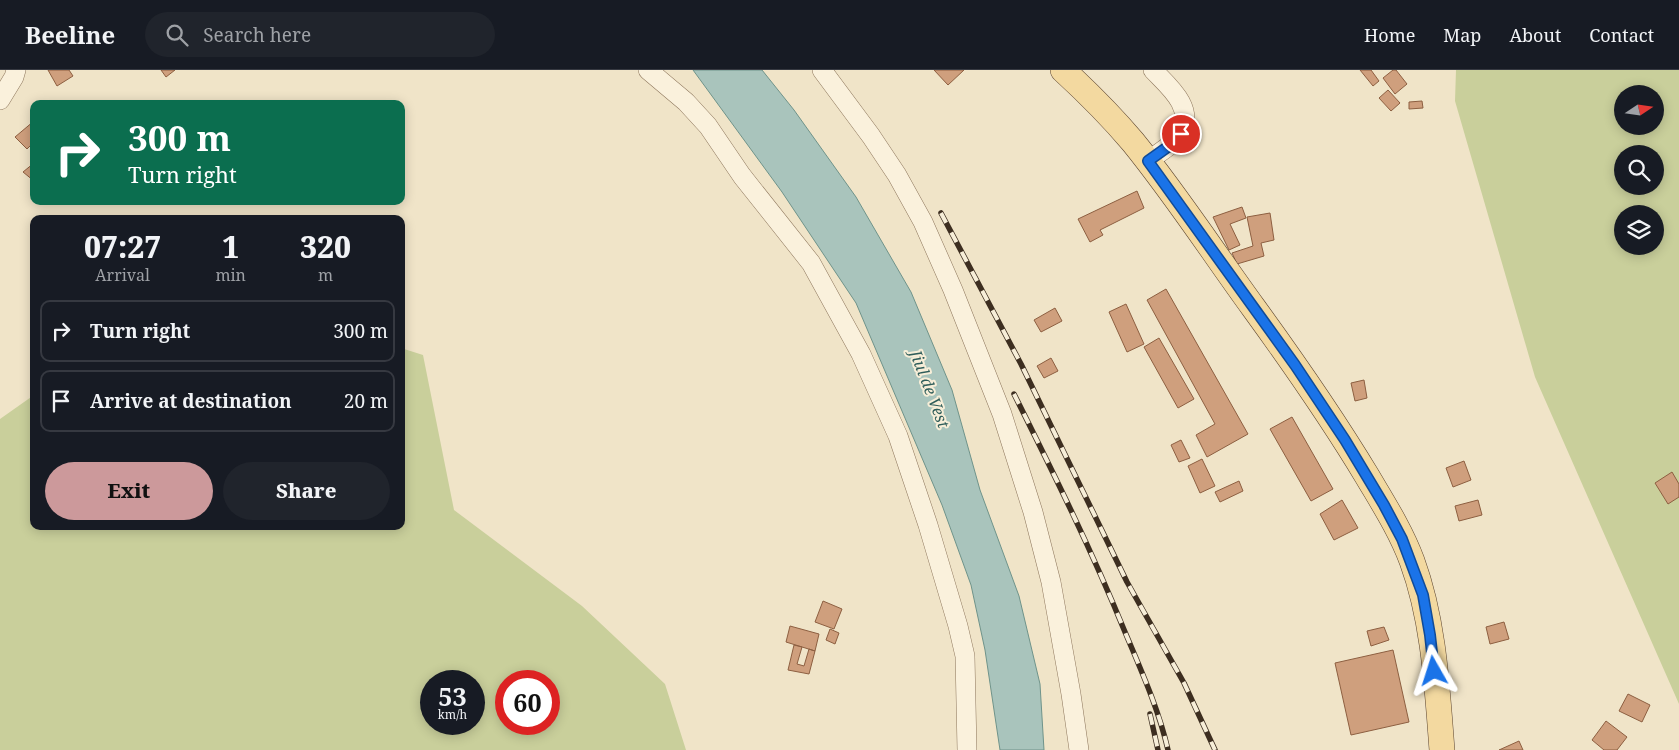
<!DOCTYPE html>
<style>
body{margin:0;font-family:"Noto Serif",serif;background:#20242c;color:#f1f3f6;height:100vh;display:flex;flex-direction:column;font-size:19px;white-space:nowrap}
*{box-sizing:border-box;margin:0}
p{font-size:16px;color:#9ea1a6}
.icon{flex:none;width:28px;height:28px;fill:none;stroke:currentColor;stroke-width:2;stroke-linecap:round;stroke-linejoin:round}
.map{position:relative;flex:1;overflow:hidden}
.details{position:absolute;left:30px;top:145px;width:375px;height:315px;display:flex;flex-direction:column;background:#171b24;border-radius:10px;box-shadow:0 2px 12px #0003}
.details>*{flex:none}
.guide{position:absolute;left:30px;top:30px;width:375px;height:105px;border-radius:10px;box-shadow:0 2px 12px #0003;background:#0b6e4f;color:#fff;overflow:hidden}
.needle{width:32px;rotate:77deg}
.fabs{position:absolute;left:1614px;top:15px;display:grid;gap:10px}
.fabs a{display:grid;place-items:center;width:50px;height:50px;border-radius:50%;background:#171b24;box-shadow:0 2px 12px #0003;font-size:25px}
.speed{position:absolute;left:420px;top:600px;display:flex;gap:10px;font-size:25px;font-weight:700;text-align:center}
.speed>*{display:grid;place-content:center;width:65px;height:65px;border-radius:50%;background:#171b24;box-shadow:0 2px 12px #0003;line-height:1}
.speed small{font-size:12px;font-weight:400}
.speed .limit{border:8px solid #d22;background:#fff;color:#111}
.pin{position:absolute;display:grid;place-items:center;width:42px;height:42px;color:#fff;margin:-21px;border:2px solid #fff;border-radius:50%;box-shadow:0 1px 5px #0007}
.me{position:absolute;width:55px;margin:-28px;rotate:354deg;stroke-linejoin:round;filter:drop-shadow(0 0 4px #0008)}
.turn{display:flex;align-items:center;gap:18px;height:105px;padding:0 15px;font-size:22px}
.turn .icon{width:65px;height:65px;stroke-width:2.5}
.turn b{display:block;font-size:35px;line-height:42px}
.eta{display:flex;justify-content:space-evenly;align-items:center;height:85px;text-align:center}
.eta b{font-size:30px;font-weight:800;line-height:35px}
.button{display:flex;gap:10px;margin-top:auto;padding:10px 15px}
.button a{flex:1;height:58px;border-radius:30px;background:#cc999b;color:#111;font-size:20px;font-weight:800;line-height:58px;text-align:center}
.button a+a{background:#20242c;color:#f1f3f6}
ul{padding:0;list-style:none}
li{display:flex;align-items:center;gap:15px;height:62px;margin:0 10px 8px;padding:0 5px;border:2px solid #363941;border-radius:10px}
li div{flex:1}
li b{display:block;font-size:19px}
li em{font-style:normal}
header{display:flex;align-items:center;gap:30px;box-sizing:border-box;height:70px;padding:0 25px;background:#171b24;border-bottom:1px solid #363941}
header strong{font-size:24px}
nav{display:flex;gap:28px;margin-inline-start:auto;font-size:18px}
.search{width:350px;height:45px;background:#20242c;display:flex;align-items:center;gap:12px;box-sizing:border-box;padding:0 18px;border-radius:28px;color:#9ea1a6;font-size:19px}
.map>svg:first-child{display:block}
.green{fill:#c9cf9b;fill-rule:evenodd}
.water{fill:#a9c4bc;stroke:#6f938a}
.building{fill:#cf9f7d;stroke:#8d5f41}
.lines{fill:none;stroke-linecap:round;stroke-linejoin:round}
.minor-casing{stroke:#8d765c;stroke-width:20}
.major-casing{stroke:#5b4430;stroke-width:26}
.minor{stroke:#faf1dc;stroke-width:19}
.major{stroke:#f3d9a0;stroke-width:25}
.rail-casing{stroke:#3d2e20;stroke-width:5.5}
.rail{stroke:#f7eed8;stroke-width:4;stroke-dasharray:11;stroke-linecap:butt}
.route-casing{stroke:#114b97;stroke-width:12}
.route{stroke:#1a73e8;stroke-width:9}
.labels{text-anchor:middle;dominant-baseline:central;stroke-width:4;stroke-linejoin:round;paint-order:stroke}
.water-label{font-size:16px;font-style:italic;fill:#2f5d5a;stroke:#f7eed8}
</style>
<header>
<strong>Beeline</strong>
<div class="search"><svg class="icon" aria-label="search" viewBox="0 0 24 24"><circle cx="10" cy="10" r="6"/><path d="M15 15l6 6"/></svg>Search here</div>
<nav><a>Home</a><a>Map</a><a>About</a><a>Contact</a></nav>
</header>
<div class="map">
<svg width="1679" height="680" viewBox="0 0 1679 680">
<rect width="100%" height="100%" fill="#f0e4c8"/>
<path class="green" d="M 1456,0 L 1679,0 L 1679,634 L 1535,307 L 1455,31 ZM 1622,24 L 1655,24 L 1655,56 L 1622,56 ZM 1622,84 L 1655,84 L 1655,116 L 1622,116 ZM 1622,144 L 1655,144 L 1655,176 L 1622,176 Z
M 401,278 L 423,285 L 454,440 L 582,536 L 665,614 L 686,680 L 0,680 L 0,349 L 34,325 L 34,456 L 401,456 ZM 431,611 L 474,611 L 474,654 L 431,654 ZM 506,611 L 549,611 L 549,654 L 506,654 Z"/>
<path class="water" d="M 693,0 L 762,0 L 794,40 L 856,127 L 911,222 L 952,320 L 980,420 L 1019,526 L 1040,614 L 1044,680 L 1000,680 L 985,580 L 971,515 L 942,435 L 856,233 L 782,122 Z"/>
<path class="building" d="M 48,0 L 69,0 L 73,6 L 57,16 Z
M 161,0 L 175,0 L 166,7 Z
M 934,0 L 964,0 L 948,15 Z
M 1360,0 L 1371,0 L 1379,11 L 1373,16 Z
M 1393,0 L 1396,0 L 1407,14 L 1395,24 L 1383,8 Z
M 1388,20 L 1400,33 L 1391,41 L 1379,28 Z
M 1422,31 L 1423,38 L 1409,39 L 1409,32 Z
M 34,51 L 34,72 L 27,79 L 15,67 Z
M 34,93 L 34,111 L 23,102 Z
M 1137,121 L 1144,138 L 1100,160 L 1103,165 L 1090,172 L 1078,149 Z
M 1242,137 L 1246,148 L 1230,154 L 1240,175 L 1229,180 L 1213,147 Z
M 1270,143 L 1274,170 L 1261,173 L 1264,186 L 1237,194 L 1232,183 L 1253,176 L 1247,147 Z
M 1166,219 L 1248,364 L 1207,387 L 1196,365 L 1215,354 L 1147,230 Z
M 1126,234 L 1144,274 L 1127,282 L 1109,242 Z
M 1055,238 L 1062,251 L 1041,262 L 1034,250 Z
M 1159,268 L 1194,329 L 1178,338 L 1144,277 Z
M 1051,288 L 1058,301 L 1044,308 L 1037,296 Z
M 1364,310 L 1367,328 L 1355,331 L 1351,313 Z
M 1292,347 L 1333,419 L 1311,431 L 1270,359 Z
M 1181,370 L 1190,388 L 1179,392 L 1171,375 Z
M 1202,389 L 1215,416 L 1200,423 L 1188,396 Z
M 1464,391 L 1471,410 L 1453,417 L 1446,398 Z
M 1672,402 L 1679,414 L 1679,427 L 1668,434 L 1655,413 Z
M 1239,411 L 1243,421 L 1220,432 L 1215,422 Z
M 1342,430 L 1358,458 L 1334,470 L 1320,444 Z
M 1478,430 L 1482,445 L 1459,451 L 1455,436 Z
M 823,531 L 842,539 L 834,559 L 815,552 Z
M 1504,552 L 1509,569 L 1490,574 L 1486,557 Z
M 790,556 L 819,564 L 815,581 L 786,572 Z
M 1384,557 L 1389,570 L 1371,576 L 1367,561 Z
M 830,559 L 839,563 L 835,574 L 826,570 Z
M 794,575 L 802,577 L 797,594 L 804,596 L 809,579 L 815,581 L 809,604 L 788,600 Z
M 1393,580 L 1409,652 L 1351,665 L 1335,593 Z
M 1628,624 L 1650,635 L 1642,652 L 1619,641 Z
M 1606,651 L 1627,667 L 1617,680 L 1604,680 L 1592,670 Z
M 1519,671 L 1523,680 L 1499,680 Z"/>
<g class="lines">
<defs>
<path id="minor" d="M 648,0 L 686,32 L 708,56 L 742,106 L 811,193 L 861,284 L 898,366 L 928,455 L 958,556 L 965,586 L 967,680
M 822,0 L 871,66 L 897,105 L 923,152 L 953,220 L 1002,344 L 1033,442 L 1051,512 L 1071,624 L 1079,680
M 0,30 L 14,7 L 16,0
M 1148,91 C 1157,84 1176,73 1181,63 C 1195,37 1168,16 1153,0"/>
<path id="major" d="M 1063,0 C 1088,23 1111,46 1133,72 C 1176,125 1213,182 1253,237 C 1293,292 1332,348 1367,406 C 1383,433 1401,461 1412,491 C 1434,551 1437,617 1442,680"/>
</defs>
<use href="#minor" class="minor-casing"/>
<use href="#major" class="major-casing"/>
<use href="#minor" class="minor"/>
<use href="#major" class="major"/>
<defs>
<path id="rail" d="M 941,143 L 1021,294 L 1127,512 L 1184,613 L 1215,680
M 1014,324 C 1053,402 1092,481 1125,562 C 1141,600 1159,640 1168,680
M 1150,644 L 1158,680"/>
</defs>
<use href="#rail" class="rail-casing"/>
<use href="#rail" class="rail"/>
</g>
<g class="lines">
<defs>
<path id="route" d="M 1181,64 L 1169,76 L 1148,91 L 1295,295 L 1345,370 L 1384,435 L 1402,469 L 1423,525 L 1430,565 L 1434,601"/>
</defs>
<use href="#route" class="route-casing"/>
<use href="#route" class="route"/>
</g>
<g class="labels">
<g class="water-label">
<text transform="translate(930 319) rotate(69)">Jiul de Vest</text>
</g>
</g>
</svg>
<div class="fabs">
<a><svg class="needle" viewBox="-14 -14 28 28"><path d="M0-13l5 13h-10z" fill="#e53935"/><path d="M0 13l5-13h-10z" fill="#9ea1a6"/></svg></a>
<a><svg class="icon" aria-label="search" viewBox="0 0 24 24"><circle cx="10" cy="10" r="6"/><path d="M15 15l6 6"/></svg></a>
<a><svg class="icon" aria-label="layers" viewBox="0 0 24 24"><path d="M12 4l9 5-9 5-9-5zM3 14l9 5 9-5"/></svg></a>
</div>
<div class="speed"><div>53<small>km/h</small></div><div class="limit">60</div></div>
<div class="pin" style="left:1181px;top:64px;background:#d93025"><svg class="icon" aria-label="arrive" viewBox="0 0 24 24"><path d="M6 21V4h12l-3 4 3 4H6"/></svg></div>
<svg class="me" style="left:1434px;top:601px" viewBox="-20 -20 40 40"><path d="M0-17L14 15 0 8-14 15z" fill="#1a73e8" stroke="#fff" stroke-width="4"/></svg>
<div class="guide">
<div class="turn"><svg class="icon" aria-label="right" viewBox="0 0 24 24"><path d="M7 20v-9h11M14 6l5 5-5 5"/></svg><div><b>300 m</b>Turn right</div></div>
</div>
<section class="details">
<div class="eta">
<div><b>07:27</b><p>Arrival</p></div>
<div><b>1</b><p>min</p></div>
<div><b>320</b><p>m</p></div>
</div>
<ul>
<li><svg class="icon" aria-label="right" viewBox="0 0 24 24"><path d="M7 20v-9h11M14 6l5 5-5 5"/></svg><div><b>Turn right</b></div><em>300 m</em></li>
<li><svg class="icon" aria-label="arrive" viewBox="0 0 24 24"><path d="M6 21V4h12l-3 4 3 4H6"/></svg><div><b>Arrive at destination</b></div><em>20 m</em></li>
</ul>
<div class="button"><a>Exit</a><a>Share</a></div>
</section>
</div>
